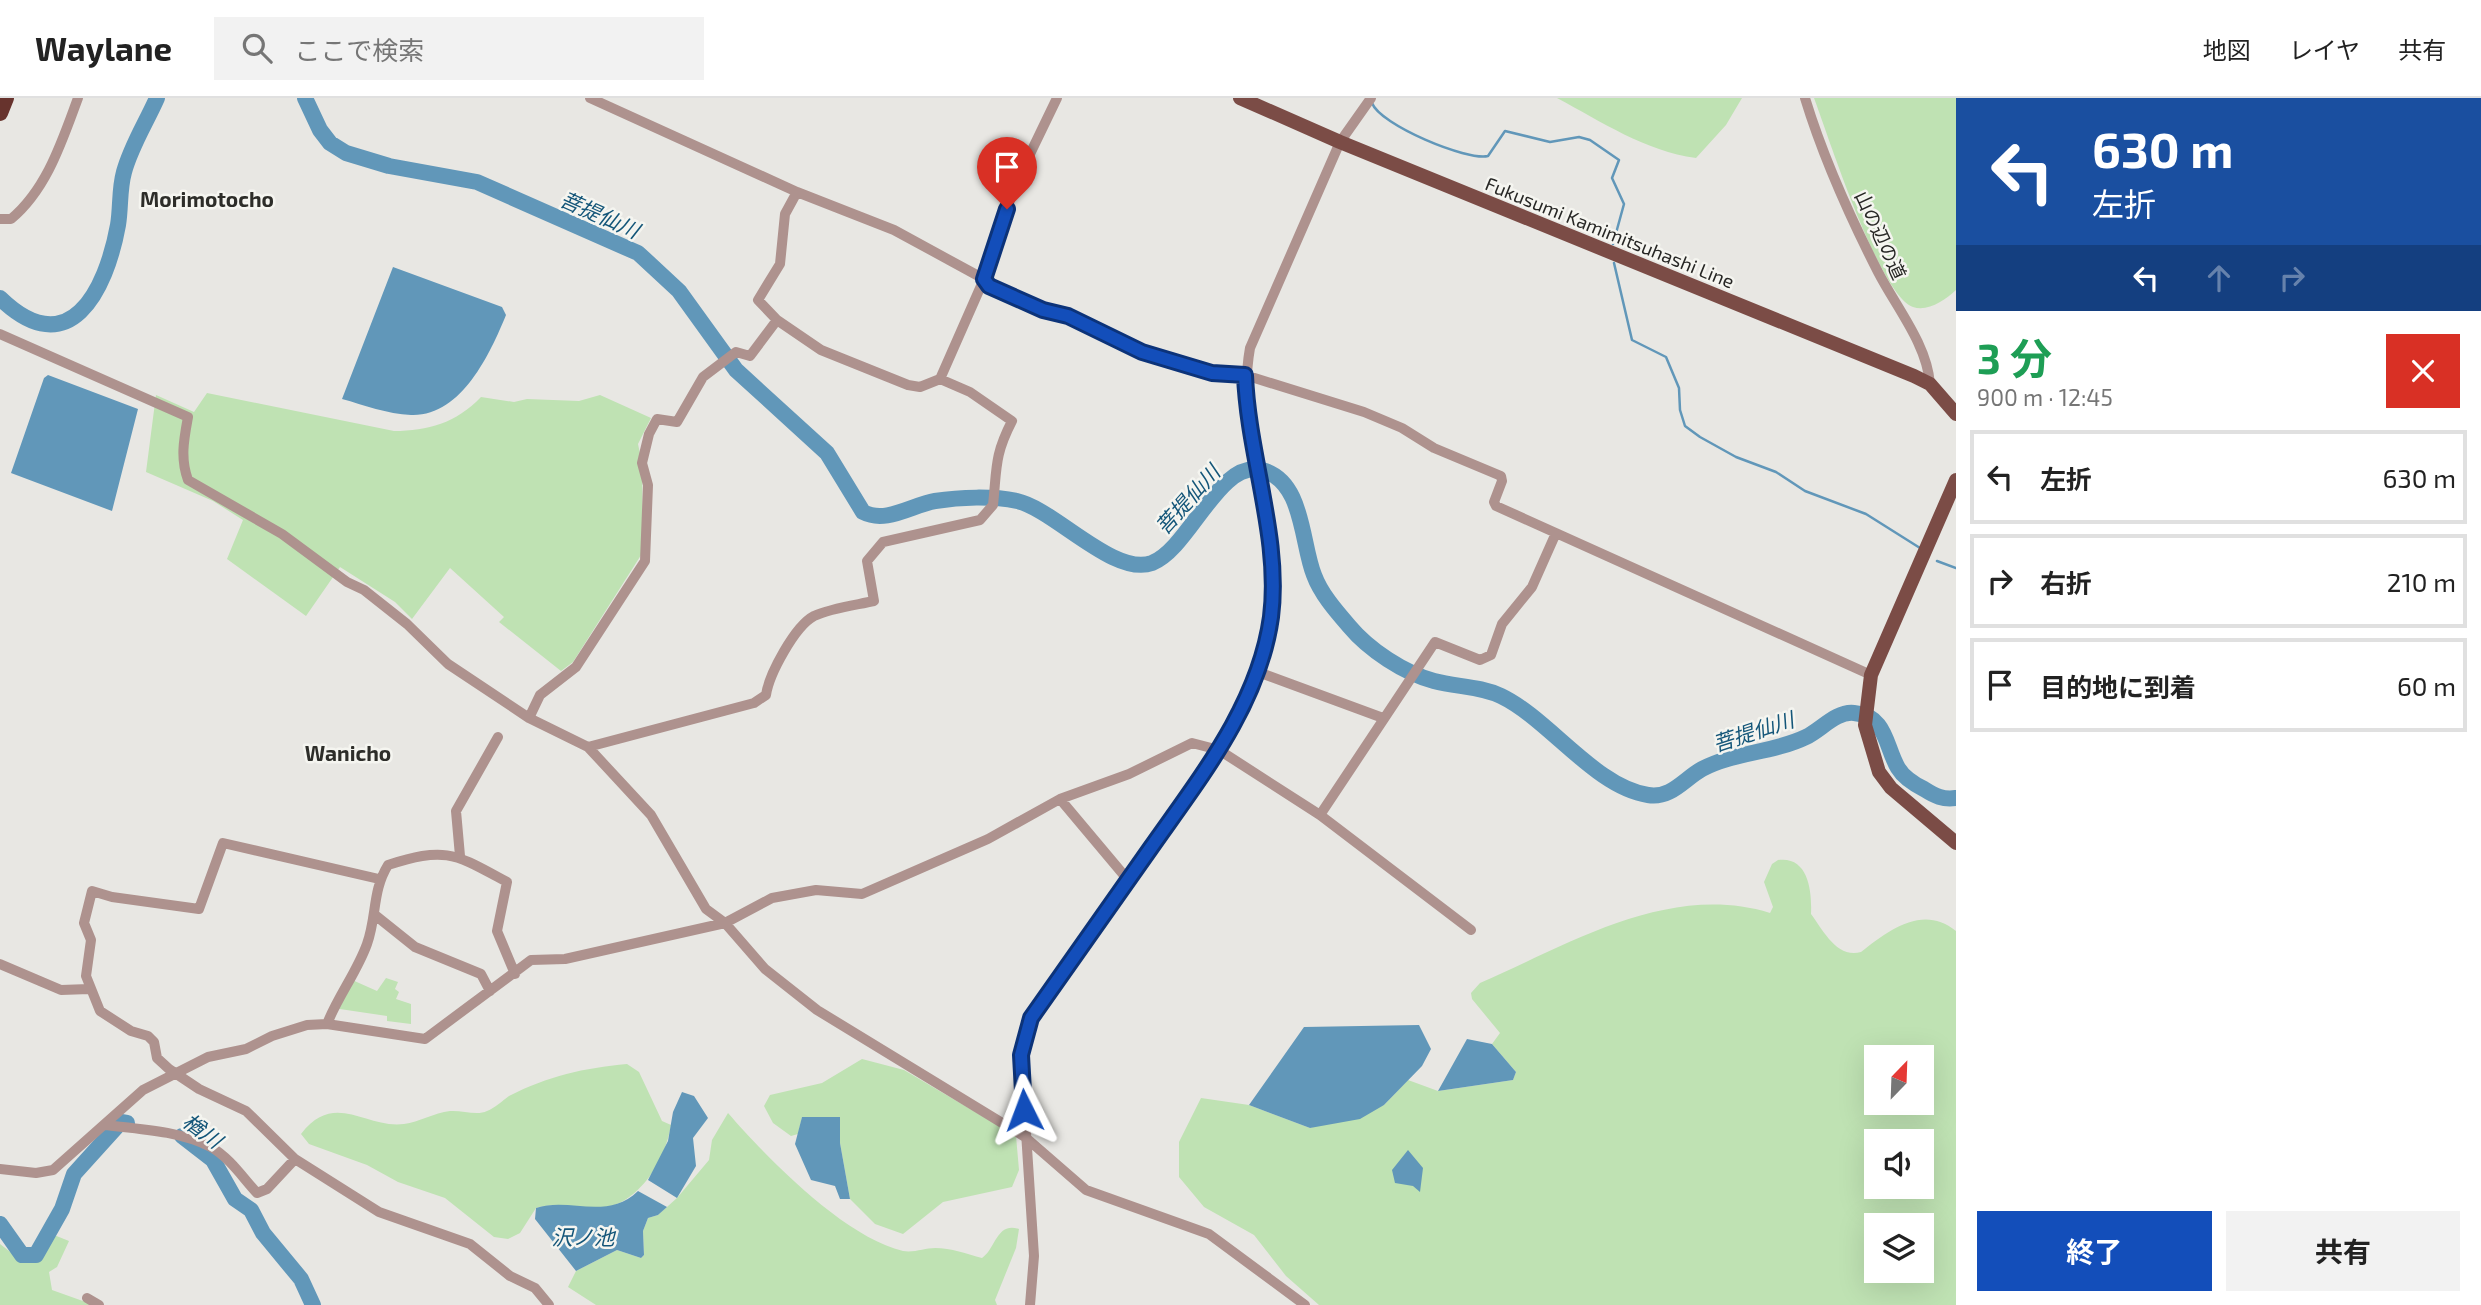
<!DOCTYPE html>
<html lang="ja">
<meta charset="utf-8">
<style>
body{margin:0;font-family:"Exo 2","Noto Sans JP",sans-serif;background:#f2f2f2;color:#222;height:100vh;display:flex;flex-direction:column;font-size:26px;white-space:nowrap}
*{box-sizing:border-box;margin:0}
p{font-size:23px;color:#767676}
.icon{flex:none;width:38px;height:38px;fill:none;stroke:currentColor;stroke-width:2;stroke-linecap:round;stroke-linejoin:round}
.map{position:relative;flex:1;overflow:hidden}
.drawer{display:flex;flex-direction:column;background:#fff;width:525px}
.drawer>*{flex:none}
.guide{background:#1a4fa0;color:#fff;overflow:hidden}
.needle{width:46px;rotate:23deg}
.fabs{position:absolute;left:1864px;top:947px;display:grid;gap:14px}
.fabs a{display:grid;place-items:center;width:70px;height:70px;border-radius:0px;background:#fff;box-shadow:0 7px 28px #0002;font-size:35px}
.pin{position:absolute;display:grid;place-items:center;width:60px;height:60px;color:#fff;margin:-72px -30px;border-radius:50% 50% 50% 0;rotate:-45deg;box-shadow:0 0 7px #0007}
.pin .icon{rotate:45deg}
.me{position:absolute;width:77px;margin:-38px;rotate:357deg;stroke-linejoin:round;filter:drop-shadow(0 0 5px #0008)}
.turn{display:flex;align-items:center;gap:24px;height:147px;padding:0 21px;font-size:32px}
.turn .icon{width:91px;height:91px;stroke-width:2.5}
.turn b{display:block;font-size:49px;line-height:60px}
.lanes{display:flex;align-items:center;height:66px;padding:0 21px;background:#0003;justify-content:center;gap:35px;direction:ltr}
.lanes .off{opacity:.35}
.round{display:grid;place-items:center;flex:none;width:74px;height:74px;border-radius:0px;background:#f2f2f2}
.head{display:flex;align-items:center;justify-content:space-between;height:119px;padding:0 21px}
h1{font-size:42px;font-weight:700;line-height:52px;color:#1e9e55}
.cta{display:flex;gap:14px;margin-top:auto;padding:14px 21px}
.cta a{flex:1;height:80px;border-radius:0px;background:#134eba;color:#fff;font-size:28px;font-weight:700;line-height:80px;text-align:center}
.cta a+a{background:#f2f2f2;color:#222}
ul{padding:0;list-style:none}
li{display:flex;align-items:center;gap:21px;height:94px;margin:0 14px 10px;padding:0 7px;border:4px solid #e0e0e0;border-radius:0px}
li div{flex:1}
li b{display:block;font-size:26px}
li em{font-style:normal}
header{display:flex;align-items:center;gap:42px;box-sizing:border-box;height:98px;padding:0 35px;background:#fff;border-bottom:2px solid #e0e0e0}
header strong{font-size:33px}
nav{display:flex;gap:38px;margin-inline-start:auto;font-size:24px}
.search{width:490px;height:63px;background:#f2f2f2;display:flex;align-items:center;gap:18px;box-sizing:border-box;padding:0 24px;border-radius:0px;color:#767676;font-size:26px}
main{display:flex;flex:1;min-height:0}
.map>svg:first-child{display:block}
.green{fill:#bfe2b3;fill-rule:evenodd}
.water{fill:#6197b9}
.lines{fill:none;stroke-linecap:round;stroke-linejoin:round}
.stream{stroke:#6197b9;stroke-width:2.5}
.river{stroke:#6197b9;stroke-width:16}
.minor{stroke:#ae928e;stroke-width:10}
.major{stroke:#7b4c46;stroke-width:14}
.highway{stroke:#67332d;stroke-width:16}
.route-casing{stroke:#0c3379;stroke-width:18}
.route{stroke:#134eba;stroke-width:12}
.labels{text-anchor:middle;dominant-baseline:central;stroke-width:5;stroke-linejoin:round;paint-order:stroke}
.street-label{font-size:19px;fill:#272725;stroke:#f5f5f0}
.neighbourhood-label{font-size:21px;font-weight:bold;fill:#2d2d29;stroke:#f5f5f0}
.water-label{font-size:21px;font-style:italic;fill:#145679;stroke:#f5f5f0}
</style>
<header>
<strong>Waylane</strong>
<div class="search"><svg class="icon" aria-label="search" viewBox="0 0 24 24"><circle cx="10" cy="10" r="6"/><path d="M15 15l6 6"/></svg>ここで検索</div>
<nav><a>地図</a><a>レイヤ</a><a>共有</a></nav>
</header>
<main>
<div class="map">
<svg width="1956" height="1207" viewBox="0 0 1956 1207">
<rect width="100%" height="100%" fill="#e8e7e3"/>
<path class="green" d="M 1557,0 L 1742,0 L 1726,27 L 1696,60 C 1645,53 1602,24 1557,0 Z
M 1814,0 L 1956,0 L 1956,192 C 1945,202 1928,214 1913,209 C 1879,197 1828,37 1814,0 Z
M 207,295 L 394,333 C 428,333 456,325 481,299 L 514,304 L 527,301 L 579,303 L 600,297 L 651,320 L 638,346 L 642,365 L 643,454 L 573,564 L 561,573 L 499,524 L 504,519 L 450,470 L 412,521 L 395,504 L 340,469 L 306,518 L 227,461 L 243,422 L 213,403 L 146,374 L 156,297 L 194,314 Z
M 1778,762 C 1809,758 1812,794 1811,816 C 1823,832 1837,861 1861,854 C 1889,832 1923,806 1956,833 L 1956,1207 L 1319,1207 L 1286,1178 L 1254,1137 L 1204,1109 L 1179,1079 L 1179,1044 L 1201,1000 L 1249,1007 L 1310,1030 L 1384,1007 L 1408,982 L 1438,993 L 1513,982 L 1516,974 L 1492,946 L 1500,935 L 1472,901 L 1471,895 L 1480,885 C 1570,846 1669,784 1770,815 L 1773,809 L 1764,784 L 1772,766 ZM 1876,959 L 1922,959 L 1922,1004 L 1876,1004 ZM 1876,1043 L 1922,1043 L 1922,1088 L 1876,1088 ZM 1876,1127 L 1922,1127 L 1922,1172 L 1876,1172 Z
M 386,880 L 398,884 L 395,891 L 399,894 L 396,901 L 411,906 L 411,926 L 387,923 L 387,918 L 333,910 L 350,881 L 377,893 Z
M 862,961 L 904,972 L 1016,1038 L 1019,1072 L 1012,1089 L 943,1104 L 903,1136 L 875,1126 L 850,1101 L 840,1045 L 839,1019 L 802,1019 L 798,1036 L 791,1038 L 773,1025 L 764,1008 L 770,997 L 822,985 Z
M 627,966 L 639,974 L 662,1023 L 671,1027 C 665,1064 637,1110 595,1111 C 574,1111 557,1103 536,1110 L 520,1135 L 508,1141 L 494,1139 L 445,1100 L 398,1084 L 367,1067 L 309,1046 L 301,1036 C 335,992 365,1031 404,1026 C 419,1024 434,1015 450,1013 C 462,1012 477,1018 487,1013 C 495,1010 502,1003 509,998 C 548,978 584,970 627,966 Z
M 728,1015 C 767,1060 844,1139 903,1153 C 914,1155 925,1150 935,1150 C 951,1150 967,1156 982,1160 C 996,1151 996,1124 1019,1131 L 1016,1150 L 995,1202 L 997,1207 L 596,1207 L 568,1189 L 576,1173 L 617,1152 L 641,1160 L 644,1157 L 643,1133 L 648,1120 L 658,1117 L 677,1100 L 709,1062 L 712,1042 Z
M 54,1137 L 69,1143 L 57,1169 L 49,1174 L 52,1192 L 94,1207 L 0,1207 L 0,1146 L 22,1163 L 43,1159 Z"/>
<path class="water" d="M 393,169 L 502,209 L 506,217 C 490,256 461,319 411,317 C 387,316 364,307 342,301 Z
M 48,277 L 138,311 L 112,413 L 11,375 L 44,280 Z
M 1419,927 L 1431,951 L 1422,968 L 1384,1007 L 1360,1021 L 1310,1030 L 1249,1007 L 1304,929 Z
M 1467,941 L 1492,946 L 1516,974 L 1513,982 L 1438,993 Z
M 682,994 L 694,998 L 708,1020 L 693,1040 L 696,1068 L 677,1100 L 648,1082 L 668,1043 L 673,1014 Z
M 802,1019 L 840,1019 L 840,1045 L 850,1101 L 840,1101 L 835,1088 L 811,1082 L 795,1046 Z
M 1408,1052 L 1423,1070 L 1420,1094 L 1413,1088 L 1395,1085 L 1392,1072 Z
M 638,1093 L 667,1109 L 658,1117 L 648,1120 L 643,1133 L 644,1157 L 641,1160 L 617,1152 L 576,1173 L 535,1121 L 536,1110 C 570,1099 607,1123 638,1093 Z"/>
<g class="lines">
<path class="stream" d="M 1372,5 C 1380,27 1467,63 1488,58 L 1505,33 L 1550,44 L 1579,39 L 1590,42 L 1619,62 L 1612,80 L 1624,106 L 1613,146
M 1614,165 L 1632,242 L 1666,259 L 1679,290 L 1680,312 L 1685,328 L 1700,339 L 1736,359 L 1776,374 L 1805,393 L 1866,416 L 1920,450
M 1937,463 L 1956,470"/>
<path class="river" d="M 305,0 L 320,32 L 330,45 L 346,55 L 389,68 L 477,84 L 638,155 L 679,193 L 736,272 L 827,355 L 863,414 C 886,426 912,407 935,403 C 960,399 993,398 1017,403 C 1054,411 1114,479 1152,465 C 1190,450 1219,361 1262,372 C 1304,383 1301,445 1314,477 C 1321,496 1336,513 1349,528 C 1369,552 1404,575 1434,583 C 1457,589 1480,588 1501,598 C 1549,621 1595,689 1648,697 C 1671,701 1684,681 1702,671 C 1734,654 1773,655 1806,639 C 1821,632 1836,613 1854,615 C 1887,618 1885,648 1898,670 C 1904,680 1914,686 1924,691 C 1935,698 1943,702 1956,700
M 0,200 C 69,267 106,193 118,127 C 121,109 119,92 124,74 C 131,48 146,25 157,0
M 182,1038 L 213,1062 L 235,1101 L 251,1112 L 263,1135 L 301,1181 L 313,1207
M 0,1126 L 22,1157 L 36,1157 L 62,1111 L 74,1076 L 121,1024 L 127,1025"/>
<path class="minor" d="M 590,0 L 797,94 L 894,132 L 984,181 L 989,188 L 1024,205 L 1068,218 L 1142,254 L 1212,275 L 1245,277 L 1364,314 L 1402,330 L 1434,350 L 1501,378 L 1502,383 L 1494,404 L 1496,408 L 1871,577
M 1805,0 C 1823,59 1850,119 1878,174 C 1896,209 1927,246 1930,286
M 797,94 L 785,116 L 780,166 L 758,202 L 777,222 L 821,252 L 908,287 L 920,289 L 940,281 L 984,181 L 1015,87 L 1057,0
M 0,121 L 11,121 C 47,91 62,43 78,0
M 0,236 L 188,319 C 184,341 180,360 188,382 L 282,436 L 347,484 L 364,492 L 407,526 L 448,566 L 529,620 L 588,649 L 651,717 L 706,811 L 725,825 L 765,871 L 817,912 L 1025,1039 L 1086,1092 L 1209,1136 L 1305,1207
M 1258,574 L 1383,620
M 529,620 L 540,597 L 576,569 L 645,463 L 648,387 L 642,365 L 649,336 L 657,321 L 677,324 L 703,279 L 736,254 L 750,258 L 777,222
M 588,649 L 754,605 L 766,597 C 769,576 795,528 814,518 C 831,510 856,507 874,503 L 867,463 L 883,444 L 980,422 L 993,407 C 997,370 994,358 1012,323 L 970,294 L 940,281
M 1060,701 L 1128,782
M 1320,717 L 1435,544 L 1480,562 L 1491,557 L 1502,526 L 1532,489 L 1556,435
M 460,758 L 456,713 L 498,639
M 375,817 L 415,849 L 481,876 L 490,893
M 0,866 L 61,892 L 89,891
M 327,926 C 338,898 357,874 367,846 C 377,818 372,793 388,767 C 447,748 455,756 507,784 L 497,833 L 515,876
M 105,1027 C 140,1031 180,1033 211,1049 C 230,1060 243,1080 257,1095 L 267,1091 L 295,1061 L 379,1114 L 470,1146 L 510,1178 L 535,1190 L 549,1207
M 295,1061 L 246,1013 L 199,991 L 169,971 L 157,960 L 154,944 L 148,938 L 131,933 L 100,913 L 86,878 L 91,842 L 84,825 L 92,793 L 112,799 L 199,811 L 223,745 L 379,781
M 0,1071 L 36,1075 L 53,1072 L 143,992 L 208,959 L 246,951 L 272,938 L 307,927 L 327,926 L 425,941 L 531,862 L 565,861 L 725,825 L 772,800 L 816,792 L 862,796 L 988,741 L 1060,701 L 1129,676 L 1192,645 L 1219,652 L 1320,717 L 1471,832
M 87,1200 L 99,1207
M 1030,1207 L 1034,1158 L 1021,957 L 1031,920 C 1070,865 1108,810 1147,755 C 1197,684 1261,608 1271,518 C 1281,427 1234,340 1250,250 L 1340,44 L 1371,0"/>
<path class="major" d="M 1240,0 L 1340,44 L 1914,278 L 1930,286 L 1956,316
M 1956,382 L 1871,577 L 1865,627 L 1879,674 L 1891,690 L 1956,745"/>
<path class="highway" d="M 0,15 L 6,0"/>
</g>
<g class="lines">
<defs>
<path id="route" d="M 1007,111 L 984,181 L 989,188 L 1043,212 L 1068,218 L 1142,254 L 1212,275 L 1245,277 C 1248,358 1281,440 1271,519 C 1259,607 1199,681 1150,751 C 1110,808 1070,864 1031,920 L 1021,957 L 1024,1012"/>
</defs>
<use href="#route" class="route-casing"/>
<use href="#route" class="route"/>
</g>
<g class="labels">
<g class="street-label">
<text transform="translate(1610 134) rotate(22)">Fukusumi Kamimitsuhashi Line</text>
<text transform="translate(1881 137) rotate(65)">山の辺の道</text>
</g>
<g class="neighbourhood-label">
<text x="207" y="100">Morimotocho</text>
<text x="348" y="654">Wanicho</text>
</g>
<g class="water-label">
<text transform="translate(600 116) rotate(24)">菩提仙川</text>
<text transform="translate(1187 401) rotate(-48)">菩提仙川</text>
<text transform="translate(1753 633) rotate(-18)">菩提仙川</text>
<text transform="translate(203 1032) rotate(36)">楢川</text>
<text x="583" y="1138">沢ノ池</text>
</g>
</g>
</svg>
<div class="fabs">
<a><svg class="needle" viewBox="-14 -14 28 28"><path d="M0-13l5 13h-10z" fill="#e53935"/><path d="M0 13l5-13h-10z" fill="#767676"/></svg></a>
<a><svg class="icon" aria-label="sound" viewBox="0 0 24 24"><path d="M4 9h4l5-4v14l-5-4H4zM17 9q2 3 0 6"/></svg></a>
<a><svg class="icon" aria-label="layers" viewBox="0 0 24 24"><path d="M12 4l9 5-9 5-9-5zM3 14l9 5 9-5"/></svg></a>
</div>
<div class="pin" style="left:1007px;top:111px;background:#d93025"><svg class="icon" aria-label="arrive" viewBox="0 0 24 24"><path d="M6 21V4h12l-3 4 3 4H6"/></svg></div>
<svg class="me" style="left:1024px;top:1012px" viewBox="-20 -20 40 40"><path d="M0-17L14 15 0 8-14 15z" fill="#134eba" stroke="#fff" stroke-width="4"/></svg>
</div>
<section class="drawer">
<div class="guide">
<div class="turn"><svg class="icon" aria-label="left" viewBox="0 0 24 24"><path d="M17 20v-9H6M10 6l-5 5 5 5"/></svg><div><b>630 m</b>左折</div></div>
<div class="lanes"><svg class="icon" aria-label="left" viewBox="0 0 24 24"><path d="M17 20v-9H6M10 6l-5 5 5 5"/></svg><svg class="icon off" aria-label="ahead" viewBox="0 0 24 24"><path d="M12 20V5M6 11l6-6 6 6"/></svg><svg class="icon off" aria-label="right" viewBox="0 0 24 24"><path d="M7 20v-9h11M14 6l5 5-5 5"/></svg></div>
</div>
<div class="head"><div><h1>3 分</h1><p>900 m · 12:45</p></div><a class="round" style="background:#d93025;color:#fff"><svg class="icon" aria-label="close" viewBox="0 0 24 24"><path d="M6 6l12 12M18 6L6 18"/></svg></a></div>
<ul>
<li><svg class="icon" aria-label="left" viewBox="0 0 24 24"><path d="M17 20v-9H6M10 6l-5 5 5 5"/></svg><div><b>左折</b></div><em>630 m</em></li>
<li><svg class="icon" aria-label="right" viewBox="0 0 24 24"><path d="M7 20v-9h11M14 6l5 5-5 5"/></svg><div><b>右折</b></div><em>210 m</em></li>
<li><svg class="icon" aria-label="arrive" viewBox="0 0 24 24"><path d="M6 21V4h12l-3 4 3 4H6"/></svg><div><b>目的地に到着</b></div><em>60 m</em></li>
</ul>
<div class="cta"><a>終了</a><a>共有</a></div>
</section>
</main>
